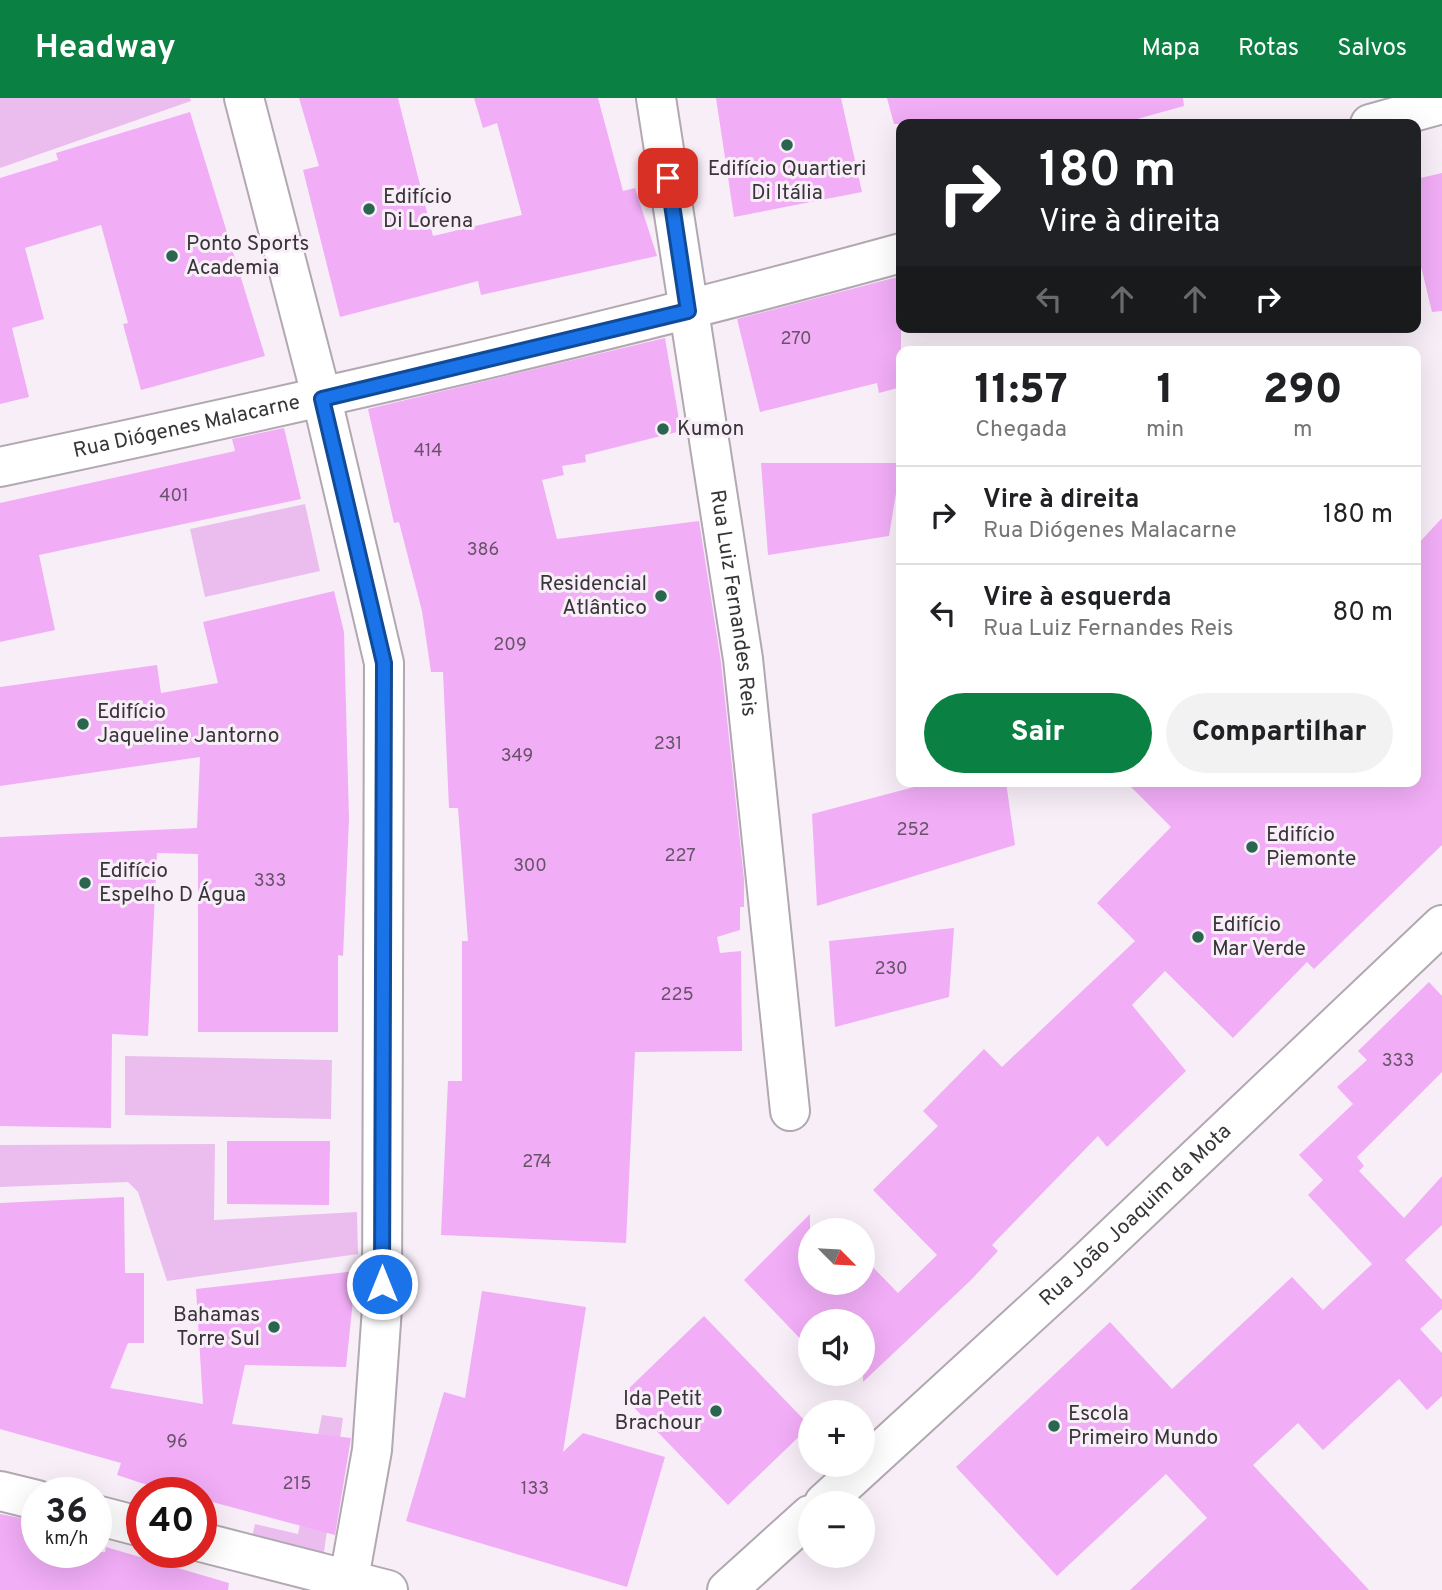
<!DOCTYPE html>
<html lang="pt">
<meta charset="utf-8">
<style>
body{margin:0;font-family:Overpass,sans-serif;background:#f2f2f2;color:#202124;height:100vh;display:flex;flex-direction:column;font-size:26px;white-space:nowrap}
*{box-sizing:border-box;margin:0}
p{font-size:23px;color:#757577}
.icon{flex:none;width:38px;height:38px;fill:none;stroke:currentColor;stroke-width:2;stroke-linecap:round;stroke-linejoin:round}
.map{position:relative;flex:1;overflow:hidden}
.drawer{position:absolute;left:896px;top:248px;width:525px;height:441px;display:flex;flex-direction:column;background:#fff;border-radius:14px;box-shadow:0 7px 28px #0002}
.drawer>*{flex:none}
.top-card{position:absolute;left:896px;top:21px;width:525px;height:214px;border-radius:14px;box-shadow:0 7px 28px #0002;background:#202124;color:#fff;overflow:hidden}
.needle{width:46px;rotate:114deg}
.buttons{position:absolute;left:798px;top:1120px;display:grid;gap:14px}
.buttons a{display:grid;place-items:center;width:77px;height:77px;border-radius:50%;background:#fff;box-shadow:0 7px 28px #0002;font-size:35px}
.speed{position:absolute;left:21px;top:1379px;display:flex;gap:14px;font-size:35px;font-weight:700;text-align:center}
.speed>*{display:grid;place-content:center;width:91px;height:91px;border-radius:50%;background:#fff;box-shadow:0 7px 28px #0002;line-height:1}
.speed small{font-size:18px;font-weight:400}
.speed .limit{border:10px solid #d22;background:#fff;color:#111}
.pin{position:absolute;display:grid;place-items:center;width:60px;height:60px;color:#fff;margin:-30px;border-radius:14px;box-shadow:0 4px 10px #0006}
.me{position:absolute;width:77px;margin:-38px;rotate:0deg;stroke-linejoin:round;filter:drop-shadow(0 0 5px #0008)}
.turn{display:flex;align-items:center;gap:24px;height:147px;padding:0 28px;font-size:32px}
.turn .icon{width:91px;height:91px;stroke-width:2.5}
.turn b{display:block;font-size:49px;line-height:60px}
.lanes{display:flex;align-items:center;height:66px;padding:0 28px;background:#0003;justify-content:center;gap:35px;direction:ltr}
.lanes .off{opacity:.35}
.eta{display:flex;justify-content:space-evenly;align-items:center;height:119px;text-align:center}
.eta b{font-size:42px;font-weight:800;line-height:49px}
.action{display:flex;gap:14px;margin-top:auto;padding:14px 28px}
.action a{flex:1;height:80px;border-radius:42px;background:#0b8043;color:#fff;font-size:28px;font-weight:800;line-height:80px;text-align:center}
.action a+a{background:#f2f2f2;color:#202124}
ul{padding:0;list-style:none}
li{display:flex;align-items:center;gap:21px;height:98px;padding:0 28px;border-top:2px solid #e0e0e0}
li div{flex:1}
li b{display:block;font-size:26px}
li em{font-style:normal}
header{display:flex;align-items:center;gap:42px;box-sizing:border-box;height:98px;padding:0 35px;background:#0b8043;color:#fff}
header strong{font-size:33px}
nav{display:flex;gap:38px;margin-inline-start:auto;font-size:24px}
.map>svg:first-child{display:block}
.green{fill:#ebbdee}
.building{fill:#f1adf6}
.lines{fill:none;stroke-linecap:round;stroke-linejoin:round}
.street-casing{stroke:#b1a8b1;stroke-width:42}
.secondary-casing{stroke:#b1a8b1;stroke-width:42}
.street{stroke:#fff;stroke-width:38}
.secondary{stroke:#fff;stroke-width:38}
.route-casing{stroke:#114b97;stroke-width:18}
.route{stroke:#1a73e8;stroke-width:12}
.poi-dot{fill:#2a654f;stroke:#f8eef8;stroke-width:2.5}
.labels{text-anchor:middle;dominant-baseline:central;stroke-width:6;stroke-linejoin:round;paint-order:stroke}
.number-label{font-size:18px;fill:#665368}
.poi-label{font-size:21px;fill:#383539;stroke:#f8eef8;text-anchor:start}
.street-label{font-size:21px;fill:#383539;stroke:#f8eef8}
</style>
<header>
<strong>Headway</strong>
<nav><a>Mapa</a><a>Rotas</a><a>Salvos</a></nav>
</header>
<div class="map">
<svg width="1442" height="1492" viewBox="0 0 1442 1492">
<rect width="100%" height="100%" fill="#f8eef8"/>
<path class="green" d="M 0,0 L 190,0 L 191,3 L 0,70 Z
M 305,406 L 320,473 L 205,499 L 190,431 Z
M 125,958 L 332,962 L 331,1021 L 125,1017 Z
M 215,1046 L 214,1122 L 357,1114 L 358,1156 L 167,1183 L 138,1094 L 128,1084 L 0,1089 L 0,1047 Z
M 322,1317 L 343,1320 L 323,1461 L 251,1443 L 255,1426 L 298,1436 Z"/>
<path class="building" d="M 299,0 L 398,0 L 433,138 L 522,117 L 497,25 L 483,30 L 474,0 L 598,0 L 623,93 L 635,90 L 657,158 L 481,197 L 478,183 L 340,219 L 303,72 L 319,68 Z
M 716,0 L 841,0 L 862,94 L 734,119 Z
M 887,0 L 1183,0 L 1184,8 L 1119,26 L 894,26 Z
M 190,14 L 265,258 L 141,292 L 123,226 L 128,225 L 101,127 L 25,150 L 44,221 L 12,230 L 29,299 L 0,306 L 0,80 L 58,62 L 56,55 Z
M 1442,75 L 1442,213 L 1432,214 L 1416,148 L 1416,81 Z
M 901,178 L 901,289 L 879,295 L 877,285 L 760,314 L 737,221 Z
M 665,240 L 681,333 L 585,357 L 586,364 L 562,368 L 564,377 L 542,382 L 557,441 L 699,423 L 721,564 L 744,781 L 744,809 L 740,809 L 740,832 L 717,839 L 720,855 L 741,853 L 742,953 L 635,954 L 626,1145 L 441,1137 L 448,983 L 462,983 L 462,843 L 468,843 L 458,710 L 449,710 L 443,574 L 431,574 L 422,513 L 399,424 L 394,425 L 368,311 Z
M 284,330 L 301,401 L 39,457 L 55,532 L 0,544 L 0,405 L 235,353 L 232,341 Z
M 761,365 L 901,365 L 889,438 L 768,457 Z
M 1442,420 L 1442,747 L 1314,871 L 1307,864 L 1233,940 L 1165,873 L 1132,907 L 1186,973 L 1107,1049 L 1098,1038 L 992,1147 L 998,1153 L 971,1182 L 863,1284 L 863,1223 L 810,1223 L 810,1251 L 744,1182 L 810,1116 L 810,1185 L 863,1185 L 863,1159 L 898,1195 L 937,1157 L 873,1092 L 938,1028 L 923,1013 L 984,951 L 1002,969 L 1135,843 L 1097,805 L 1171,729 L 1126,684 L 1416,684 L 1416,448 Z
M 334,493 L 344,534 L 349,721 L 343,858 L 338,857 L 338,934 L 198,934 L 198,756 L 157,755 L 148,938 L 112,936 L 111,1030 L 0,1028 L 0,739 L 197,730 L 200,659 L 0,688 L 0,589 L 157,567 L 161,595 L 218,585 L 203,524 Z
M 933,684 L 1006,684 L 1015,747 L 817,808 L 812,716 Z
M 954,830 L 949,899 L 835,929 L 829,843 Z
M 1429,884 L 1442,898 L 1442,974 L 1357,1059 L 1364,1068 L 1359,1073 L 1404,1120 L 1442,1078 L 1442,1127 L 1405,1162 L 1442,1202 L 1442,1211 L 1420,1231 L 1442,1255 L 1442,1298 L 1427,1312 L 1399,1281 L 1323,1352 L 1298,1325 L 1253,1367 L 1369,1492 L 1130,1492 L 1207,1420 L 1166,1376 L 1057,1478 L 956,1369 L 1110,1224 L 1172,1291 L 1292,1179 L 1323,1212 L 1372,1166 L 1308,1097 L 1323,1082 L 1299,1057 L 1353,1006 L 1337,989 L 1367,962 L 1358,953 Z
M 227,1043 L 330,1043 L 329,1107 L 227,1106 Z
M 124,1099 L 125,1175 L 144,1175 L 144,1245 L 128,1245 L 110,1290 L 203,1306 L 196,1191 L 356,1173 L 346,1269 L 245,1267 L 232,1326 L 351,1340 L 335,1437 L 201,1401 L 201,1395 L 172,1395 L 117,1377 L 121,1365 L 0,1331 L 0,1105 Z
M 482,1193 L 586,1209 L 563,1354 L 583,1335 L 665,1359 L 627,1489 L 406,1423 L 444,1294 L 465,1300 Z
M 704,1218 L 810,1328 L 728,1407 L 622,1297 Z
M 0,1416 L 37,1423 L 37,1454 L 105,1454 L 106,1449 L 229,1485 L 228,1492 L 0,1492 Z"/>
<g class="lines">
<defs>
<g id="street">
<path id="s1" d="M 656,0 L 743,561 L 790,1013"/>
<path d="M 1370,26 L 1442,6"/>
<path id="s2" d="M 0,369 C 303,305 603,237 901,155"/>
<path d="M 0,1393 L 37,1402"/>
<path d="M 96,1417 L 142,1429"/>
<path d="M 201,1444 L 349,1482"/>
</g>
<g id="secondary">
<path d="M 244,0 L 322,301 L 384,565 L 382,1210 L 372,1352 L 347,1492"/>
<path id="s3" d="M 824,1405 L 1074,1176 L 1442,827"/>
<path d="M 349,1482 L 388,1492"/>
<path d="M 727,1492 L 810,1417"/>
</g>
</defs>
<use href="#street" class="street-casing"/>
<use href="#secondary" class="secondary-casing"/>
<use href="#street" class="street"/>
<use href="#secondary" class="secondary"/>
</g>
<g class="lines">
<defs>
<path id="route" d="M 382,1186 L 384,565 L 322,301 L 688,213 L 668,80"/>
</defs>
<use href="#route" class="route-casing"/>
<use href="#route" class="route"/>
</g>
<g class="poi-dot">
<circle cx="787" cy="47" r="7"/>
<circle cx="369" cy="111" r="7"/>
<circle cx="172" cy="158" r="7"/>
<circle cx="663" cy="331" r="7"/>
<circle cx="661" cy="498" r="7"/>
<circle cx="83" cy="626" r="7"/>
<circle cx="1252" cy="749" r="7"/>
<circle cx="85" cy="785" r="7"/>
<circle cx="1198" cy="839" r="7"/>
<circle cx="274" cy="1229" r="7"/>
<circle cx="716" cy="1313" r="7"/>
<circle cx="1054" cy="1328" r="7"/>
</g>
<g class="labels">
<g class="number-label">
<text x="796" y="241">270</text>
<text x="428" y="353">414</text>
<text x="174" y="398">401</text>
<text x="483" y="452">386</text>
<text x="510" y="547">209</text>
<text x="668" y="646">231</text>
<text x="517" y="658">349</text>
<text x="913" y="732">252</text>
<text x="680" y="758">227</text>
<text x="530" y="768">300</text>
<text x="270" y="783">333</text>
<text x="891" y="871">230</text>
<text x="677" y="897">225</text>
<text x="1398" y="963">333</text>
<text x="537" y="1064">274</text>
<text x="177" y="1344">96</text>
<text x="297" y="1386">215</text>
<text x="535" y="1391">133</text>
</g>
<g class="poi-label">
<text x="787" y="71" text-anchor="middle">Edifício Quartieri<tspan x="787" dy="24">Di Itália</tspan></text>
<text x="383" y="99">Edifício<tspan x="383" dy="24">Di Lorena</tspan></text>
<text x="186" y="146">Ponto Sports<tspan x="186" dy="24">Academia</tspan></text>
<text x="677" y="331">Kumon</text>
<text x="647" y="486" text-anchor="end">Residencial<tspan x="647" dy="24">Atlântico</tspan></text>
<text x="97" y="614">Edifício<tspan x="97" dy="24">Jaqueline Jantorno</tspan></text>
<text x="1266" y="737">Edifício<tspan x="1266" dy="24">Piemonte</tspan></text>
<text x="99" y="773">Edifício<tspan x="99" dy="24">Espelho D Água</tspan></text>
<text x="1212" y="827">Edifício<tspan x="1212" dy="24">Mar Verde</tspan></text>
<text x="260" y="1217" text-anchor="end">Bahamas<tspan x="260" dy="24">Torre Sul</tspan></text>
<text x="702" y="1301" text-anchor="end">Ida Petit<tspan x="702" dy="24">Brachour</tspan></text>
<text x="1068" y="1316">Escola<tspan x="1068" dy="24">Primeiro Mundo</tspan></text>
</g>
<g class="street-label">
<text stroke="none"><textPath href="#s2" startOffset="191">Rua Diógenes Malacarne</textPath></text>
<text stroke="none"><textPath href="#s1" startOffset="511">Rua Luiz Fernandes Reis</textPath></text>
<text stroke="none"><textPath href="#s3" startOffset="424">Rua João Joaquim da Mota</textPath></text>
</g>
</g>
</svg>
<div class="buttons">
<a><svg class="needle" viewBox="-14 -14 28 28"><path d="M0-13l5 13h-10z" fill="#e53935"/><path d="M0 13l5-13h-10z" fill="#757577"/></svg></a>
<a><svg class="icon" aria-label="sound" viewBox="0 0 24 24"><path d="M4 9h4l5-4v14l-5-4H4zM17 9q2 3 0 6"/></svg></a>
<a>+</a>
<a>−</a>
</div>
<div class="speed"><div>36<small>km/h</small></div><div class="limit">40</div></div>
<div class="pin" style="left:668px;top:80px;background:#d93025"><svg class="icon" aria-label="arrive" viewBox="0 0 24 24"><path d="M6 21V4h12l-3 4 3 4H6"/></svg></div>
<svg class="me" style="left:382px;top:1186px" viewBox="-20 -20 40 40"><circle r="17" fill="#1a73e8" stroke="#fff" stroke-width="3"/><path d="M0-11L8 9 0 5-8 9z" fill="#fff"/></svg>
<div class="top-card">
<div class="turn"><svg class="icon" aria-label="right" viewBox="0 0 24 24"><path d="M7 20v-9h11M14 6l5 5-5 5"/></svg><div><b>180 m</b>Vire à direita</div></div>
<div class="lanes"><svg class="icon off" aria-label="left" viewBox="0 0 24 24"><path d="M17 20v-9H6M10 6l-5 5 5 5"/></svg><svg class="icon off" aria-label="ahead" viewBox="0 0 24 24"><path d="M12 20V5M6 11l6-6 6 6"/></svg><svg class="icon off" aria-label="ahead" viewBox="0 0 24 24"><path d="M12 20V5M6 11l6-6 6 6"/></svg><svg class="icon" aria-label="right" viewBox="0 0 24 24"><path d="M7 20v-9h11M14 6l5 5-5 5"/></svg></div>
</div>
<section class="drawer">
<div class="eta">
<div><b>11:57</b><p>Chegada</p></div>
<div><b>1</b><p>min</p></div>
<div><b>290</b><p>m</p></div>
</div>
<ul>
<li><svg class="icon" aria-label="right" viewBox="0 0 24 24"><path d="M7 20v-9h11M14 6l5 5-5 5"/></svg><div><b>Vire à direita</b><p>Rua Diógenes Malacarne</p></div><em>180 m</em></li>
<li><svg class="icon" aria-label="left" viewBox="0 0 24 24"><path d="M17 20v-9H6M10 6l-5 5 5 5"/></svg><div><b>Vire à esquerda</b><p>Rua Luiz Fernandes Reis</p></div><em>80 m</em></li>
</ul>
<div class="action"><a>Sair</a><a>Compartilhar</a></div>
</section>
</div>
